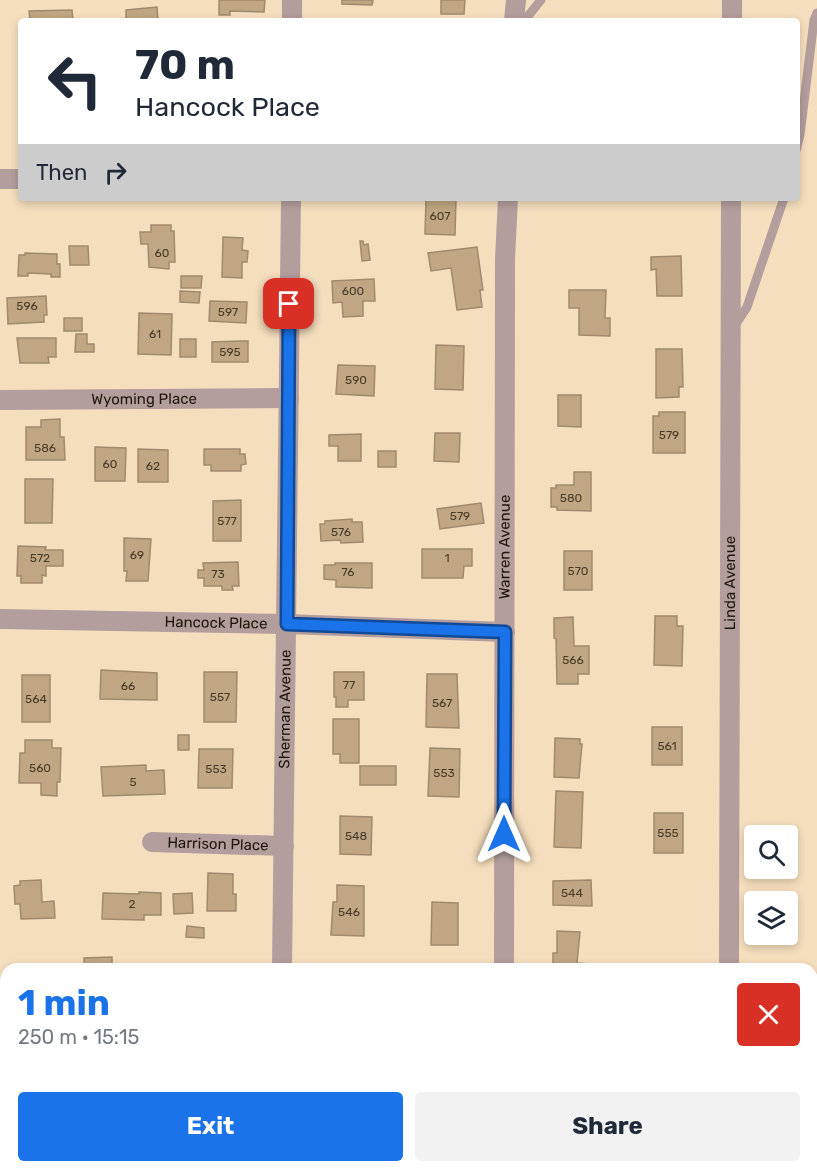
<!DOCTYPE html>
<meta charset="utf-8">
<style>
body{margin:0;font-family:Rubik,sans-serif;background:#f2f2f3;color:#1f2937;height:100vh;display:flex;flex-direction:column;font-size:22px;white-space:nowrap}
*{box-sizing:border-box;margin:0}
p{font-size:20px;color:#747a83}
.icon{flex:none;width:33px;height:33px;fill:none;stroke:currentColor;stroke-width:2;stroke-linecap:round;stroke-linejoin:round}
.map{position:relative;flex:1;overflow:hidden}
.panel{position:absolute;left:0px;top:963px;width:818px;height:210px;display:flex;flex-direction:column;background:#fff;border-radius:18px 18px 0 0;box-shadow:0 3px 9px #0003}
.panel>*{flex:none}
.banner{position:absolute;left:18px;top:18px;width:782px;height:183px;border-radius:6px;box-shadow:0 3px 9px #0003;background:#fff;color:#1f2937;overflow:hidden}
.controls{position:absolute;left:744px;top:825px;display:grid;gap:12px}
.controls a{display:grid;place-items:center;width:54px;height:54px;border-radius:6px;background:#fff;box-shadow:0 3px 9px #0003;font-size:30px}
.pin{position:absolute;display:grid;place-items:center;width:51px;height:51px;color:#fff;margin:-26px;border-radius:12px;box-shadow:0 3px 9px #0006}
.me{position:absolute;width:66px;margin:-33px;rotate:0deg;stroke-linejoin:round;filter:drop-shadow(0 0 4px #0008)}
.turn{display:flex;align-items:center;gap:21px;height:126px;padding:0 18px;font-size:27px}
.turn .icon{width:78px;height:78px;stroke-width:2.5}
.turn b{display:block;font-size:42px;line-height:51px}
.then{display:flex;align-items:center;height:57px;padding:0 18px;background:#0003;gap:12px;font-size:22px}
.round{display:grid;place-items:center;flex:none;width:63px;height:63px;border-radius:6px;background:#f2f2f3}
.headline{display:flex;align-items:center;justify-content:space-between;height:102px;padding:0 18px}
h1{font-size:36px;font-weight:700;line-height:45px;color:#1a73e8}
.primary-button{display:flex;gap:12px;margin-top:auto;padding:12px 18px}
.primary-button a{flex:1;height:69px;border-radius:6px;background:#1a73e8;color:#fff;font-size:24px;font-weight:700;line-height:69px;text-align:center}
.primary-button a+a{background:#f2f2f3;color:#1f2937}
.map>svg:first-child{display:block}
.green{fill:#cdd4ae}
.building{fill:#c0a682;stroke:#a08a6d;stroke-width:1.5}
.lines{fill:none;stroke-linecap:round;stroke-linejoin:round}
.lane{stroke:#b39d9d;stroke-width:9}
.street{stroke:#b39d9d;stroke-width:20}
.route-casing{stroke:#114b97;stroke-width:15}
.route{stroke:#1a73e8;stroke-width:10}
.labels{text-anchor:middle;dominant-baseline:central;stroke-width:4.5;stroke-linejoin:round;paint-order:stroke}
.number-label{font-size:12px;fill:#473b2a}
.street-label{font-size:15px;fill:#1f170c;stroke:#fff}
</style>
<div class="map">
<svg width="817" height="1173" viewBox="0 0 817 1173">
<rect width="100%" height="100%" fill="#f5debe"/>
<path class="green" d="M 812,1105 L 817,1106 L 817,1173 L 750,1173 L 750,1167 L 812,1167 Z"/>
<path class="building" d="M 219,0 L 265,0 L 264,12 L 230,11 L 230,15 L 219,15 Z
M 342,0 L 373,0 L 372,5 L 342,4 Z
M 441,0 L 465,0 L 464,14 L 441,14 Z
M 157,7 L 158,21 L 126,21 L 126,10 Z
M 72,10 L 73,21 L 30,21 L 29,11 Z
M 426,198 L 456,198 L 455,235 L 425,234 Z
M 151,225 L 171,225 L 171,231 L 174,231 L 175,262 L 169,262 L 169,269 L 149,267 L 148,244 L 141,244 L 140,232 L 151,232 Z
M 223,237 L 243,238 L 242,250 L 248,251 L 247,262 L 242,262 L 242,278 L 222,277 Z
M 360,241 L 363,241 L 364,245 L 368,244 L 370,260 L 362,261 Z
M 69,246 L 88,246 L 89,265 L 70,265 Z
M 477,247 L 483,290 L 480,290 L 482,307 L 457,310 L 451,268 L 431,271 L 428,253 Z
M 25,253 L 57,254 L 57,264 L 60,264 L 60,277 L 51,277 L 51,274 L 28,273 L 28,276 L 18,276 L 19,255 L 25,255 Z
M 681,256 L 682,296 L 657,296 L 656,269 L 651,270 L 651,257 Z
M 181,276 L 202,276 L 201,288 L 181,288 Z
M 374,279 L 375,301 L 363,301 L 363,316 L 343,317 L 342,302 L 333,303 L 332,281 Z
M 569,290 L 606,290 L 605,318 L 610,318 L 610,336 L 579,335 L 579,308 L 569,308 Z
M 180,291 L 200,292 L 199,303 L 180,302 Z
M 46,296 L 47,315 L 44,315 L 44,322 L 8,324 L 7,298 Z
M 210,301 L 247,302 L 246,323 L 209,321 Z
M 139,313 L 172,314 L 171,355 L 138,354 Z
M 64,318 L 82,318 L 82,331 L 64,331 Z
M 76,334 L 87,334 L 87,344 L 94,344 L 94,352 L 75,352 Z
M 17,338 L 56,338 L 56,357 L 48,357 L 49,363 L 20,363 Z
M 180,339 L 196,339 L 196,357 L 180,357 Z
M 241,341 L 248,341 L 248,362 L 212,362 L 212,342 Z
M 436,345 L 464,346 L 463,390 L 435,389 Z
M 656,349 L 682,349 L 683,387 L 679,387 L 679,397 L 656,398 Z
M 338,365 L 375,366 L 374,396 L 336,394 Z
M 558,395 L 581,395 L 581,427 L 558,426 Z
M 659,412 L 685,412 L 685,453 L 653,453 L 653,416 L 659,416 Z
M 60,419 L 60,437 L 64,437 L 65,460 L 26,460 L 26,427 L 41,427 L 41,420 Z
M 435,433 L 460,433 L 459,462 L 434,461 Z
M 361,434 L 361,461 L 338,461 L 338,446 L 329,446 L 329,435 Z
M 95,447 L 126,448 L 125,481 L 95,481 Z
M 138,449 L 168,450 L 168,482 L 138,482 Z
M 204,449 L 240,449 L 240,454 L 245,454 L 246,464 L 241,465 L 241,471 L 211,471 L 211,465 L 204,465 Z
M 378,451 L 396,451 L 396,467 L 378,467 Z
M 574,472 L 591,472 L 591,511 L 557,510 L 557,507 L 551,507 L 551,488 L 556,488 L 556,485 L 574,485 Z
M 25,479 L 53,479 L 52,523 L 25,523 Z
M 241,500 L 241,541 L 213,541 L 213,501 Z
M 481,503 L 484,523 L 440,529 L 437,509 Z
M 352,519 L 352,522 L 362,522 L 363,542 L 341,543 L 340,540 L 321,541 L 320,524 L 325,524 L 325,521 Z
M 124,538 L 151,539 L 148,581 L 126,581 L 127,571 L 124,571 Z
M 18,546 L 46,547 L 45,550 L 63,550 L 63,566 L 46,566 L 46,576 L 42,575 L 42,583 L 21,583 L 21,576 L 17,576 Z
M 422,549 L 472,549 L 472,566 L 464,566 L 463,578 L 422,578 Z
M 564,551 L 592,551 L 592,590 L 564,590 Z
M 238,562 L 239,586 L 232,586 L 233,590 L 222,590 L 222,586 L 204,586 L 204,578 L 198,578 L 198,570 L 204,570 L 203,563 Z
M 335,563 L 372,563 L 372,588 L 336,587 L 336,580 L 324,579 L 324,565 L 335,565 Z
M 655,616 L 677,616 L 677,626 L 683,626 L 682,666 L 654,665 Z
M 573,617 L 574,646 L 589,646 L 589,674 L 578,674 L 578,684 L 557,684 L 556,639 L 554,638 L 554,618 Z
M 101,670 L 157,673 L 157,700 L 100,699 Z
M 204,672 L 237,672 L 236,722 L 204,722 Z
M 334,672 L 364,672 L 364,700 L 348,700 L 348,707 L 336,707 L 336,697 L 334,697 Z
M 427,674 L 457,674 L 459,728 L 426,727 Z
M 22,675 L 50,675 L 50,722 L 22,722 Z
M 333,719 L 359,719 L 359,763 L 340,763 L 340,754 L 333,754 Z
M 652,727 L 682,727 L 682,765 L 652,765 Z
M 178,735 L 189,735 L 189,750 L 178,750 Z
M 555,738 L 580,739 L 580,744 L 582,744 L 579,778 L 554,777 Z
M 25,740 L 52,740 L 52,748 L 61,748 L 60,782 L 57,782 L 57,796 L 41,795 L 41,783 L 19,783 L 20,753 L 25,753 Z
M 430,748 L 460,749 L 459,797 L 428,796 Z
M 199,749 L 233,749 L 232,788 L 198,788 Z
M 146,765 L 146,771 L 164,770 L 165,794 L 103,796 L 101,767 Z
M 360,766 L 396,766 L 396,785 L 360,785 Z
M 556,791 L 583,792 L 581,848 L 554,847 Z
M 654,813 L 683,813 L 683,853 L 654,853 Z
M 340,816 L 372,817 L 371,855 L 340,854 Z
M 208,873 L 233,874 L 233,894 L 236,894 L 236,911 L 207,911 Z
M 41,880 L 42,902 L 54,901 L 55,918 L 21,919 L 20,904 L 15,904 L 14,886 L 20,885 L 20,881 Z
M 591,880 L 592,906 L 553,905 L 553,881 Z
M 337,885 L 364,886 L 364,936 L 331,935 L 333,902 L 337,902 Z
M 139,892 L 161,893 L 161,915 L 144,915 L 144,920 L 102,919 L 103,893 L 139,894 Z
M 192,893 L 193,913 L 174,914 L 173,894 Z
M 432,902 L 458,903 L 458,945 L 431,945 Z
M 187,926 L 204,928 L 204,938 L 186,937 Z
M 557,931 L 580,932 L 577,963 L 589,964 L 589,969 L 553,969 L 553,953 L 557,953 Z
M 112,957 L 112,969 L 84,969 L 84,958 Z
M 119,1167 L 146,1167 L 146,1168 L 137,1169 L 137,1173 L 119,1173 Z
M 206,1167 L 231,1167 L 231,1171 L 206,1171 Z
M 440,1167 L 472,1167 L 472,1173 L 460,1173 L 460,1171 L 442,1172 Z
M 636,1167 L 677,1167 L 678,1173 L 636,1173 Z"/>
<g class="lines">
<path class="lane" d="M 524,21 L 541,0
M 796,151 L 800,135 L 814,20 L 817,13
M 734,327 L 747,307 L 784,198
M 812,990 L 817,984"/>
<g class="street">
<path d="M 292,21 L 292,0"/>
<path d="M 514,21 L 516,0"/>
<path d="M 732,21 L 732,0"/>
<path d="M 0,179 L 21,179"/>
<path id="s1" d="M 0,400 L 289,398"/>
<path id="s2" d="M 0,619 L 287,624 L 505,632"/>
<path id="s3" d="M 152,842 L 284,846"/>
<path id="s4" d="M 282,969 L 291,198"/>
<path id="s5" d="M 504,969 L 505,259 L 508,198"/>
<path id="s6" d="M 729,969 L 731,198"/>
<path d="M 0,1063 L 6,1063"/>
<path d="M 728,1167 L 729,1173"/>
<path d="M 280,1173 L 281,1167"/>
<path d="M 504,1173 L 504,1167"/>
</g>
</g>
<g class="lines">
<defs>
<path id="route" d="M 289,304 L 287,624 L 505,632 L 504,834"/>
</defs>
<use href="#route" class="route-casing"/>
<use href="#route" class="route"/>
</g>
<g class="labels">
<g class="number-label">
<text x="440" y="216">607</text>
<text x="162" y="253">60</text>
<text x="353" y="291">600</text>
<text x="27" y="306">596</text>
<text x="228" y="312">597</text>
<text x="155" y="334">61</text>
<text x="230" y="352">595</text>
<text x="356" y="380">590</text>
<text x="669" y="435">579</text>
<text x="45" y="448">586</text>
<text x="110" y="464">60</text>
<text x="153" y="466">62</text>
<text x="571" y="498">580</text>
<text x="460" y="516">579</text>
<text x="227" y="521">577</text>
<text x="341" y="532">576</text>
<text x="137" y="555">69</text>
<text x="40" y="558">572</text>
<text x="447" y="558">1</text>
<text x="578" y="571">570</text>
<text x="348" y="572">76</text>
<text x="218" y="574">73</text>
<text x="573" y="660">566</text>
<text x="349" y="685">77</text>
<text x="128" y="686">66</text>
<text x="220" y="697">557</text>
<text x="36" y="699">564</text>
<text x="442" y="703">567</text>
<text x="667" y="746">561</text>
<text x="40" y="768">560</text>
<text x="216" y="769">553</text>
<text x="444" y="773">553</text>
<text x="133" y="782">5</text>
<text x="668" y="833">555</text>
<text x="356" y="836">548</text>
<text x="572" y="893">544</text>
<text x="132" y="904">2</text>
<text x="349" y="912">546</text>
</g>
<g class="street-label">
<text stroke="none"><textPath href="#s1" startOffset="144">Wyoming Place</textPath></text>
<text stroke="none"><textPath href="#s5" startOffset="422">Warren Avenue</textPath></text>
<text stroke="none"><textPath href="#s6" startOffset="386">Linda Avenue</textPath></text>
<text stroke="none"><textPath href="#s2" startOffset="216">Hancock Place</textPath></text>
<text stroke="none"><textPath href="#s4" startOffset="260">Sherman Avenue</textPath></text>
<text stroke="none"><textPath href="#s3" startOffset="66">Harrison Place</textPath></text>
</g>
</g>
</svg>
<div class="controls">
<a><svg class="icon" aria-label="search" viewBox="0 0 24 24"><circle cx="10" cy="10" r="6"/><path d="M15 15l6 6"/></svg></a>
<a><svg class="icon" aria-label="layers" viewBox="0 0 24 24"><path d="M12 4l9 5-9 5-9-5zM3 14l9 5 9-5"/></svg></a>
</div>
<div class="pin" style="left:289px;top:304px;background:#d93025"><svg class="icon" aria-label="arrive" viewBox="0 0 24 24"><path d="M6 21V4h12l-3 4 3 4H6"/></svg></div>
<svg class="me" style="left:504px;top:834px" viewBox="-20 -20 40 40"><path d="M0-17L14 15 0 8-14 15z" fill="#1a73e8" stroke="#fff" stroke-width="4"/></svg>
<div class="banner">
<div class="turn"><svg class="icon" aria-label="left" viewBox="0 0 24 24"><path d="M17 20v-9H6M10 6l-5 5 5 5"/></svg><div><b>70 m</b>Hancock Place</div></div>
<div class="then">Then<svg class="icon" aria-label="right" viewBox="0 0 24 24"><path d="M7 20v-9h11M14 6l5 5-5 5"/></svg></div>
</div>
<section class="panel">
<div class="headline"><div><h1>1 min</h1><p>250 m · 15:15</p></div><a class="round" style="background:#d93025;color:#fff"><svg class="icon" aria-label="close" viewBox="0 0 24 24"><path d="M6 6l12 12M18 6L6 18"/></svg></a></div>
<div class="primary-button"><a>Exit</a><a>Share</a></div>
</section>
</div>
